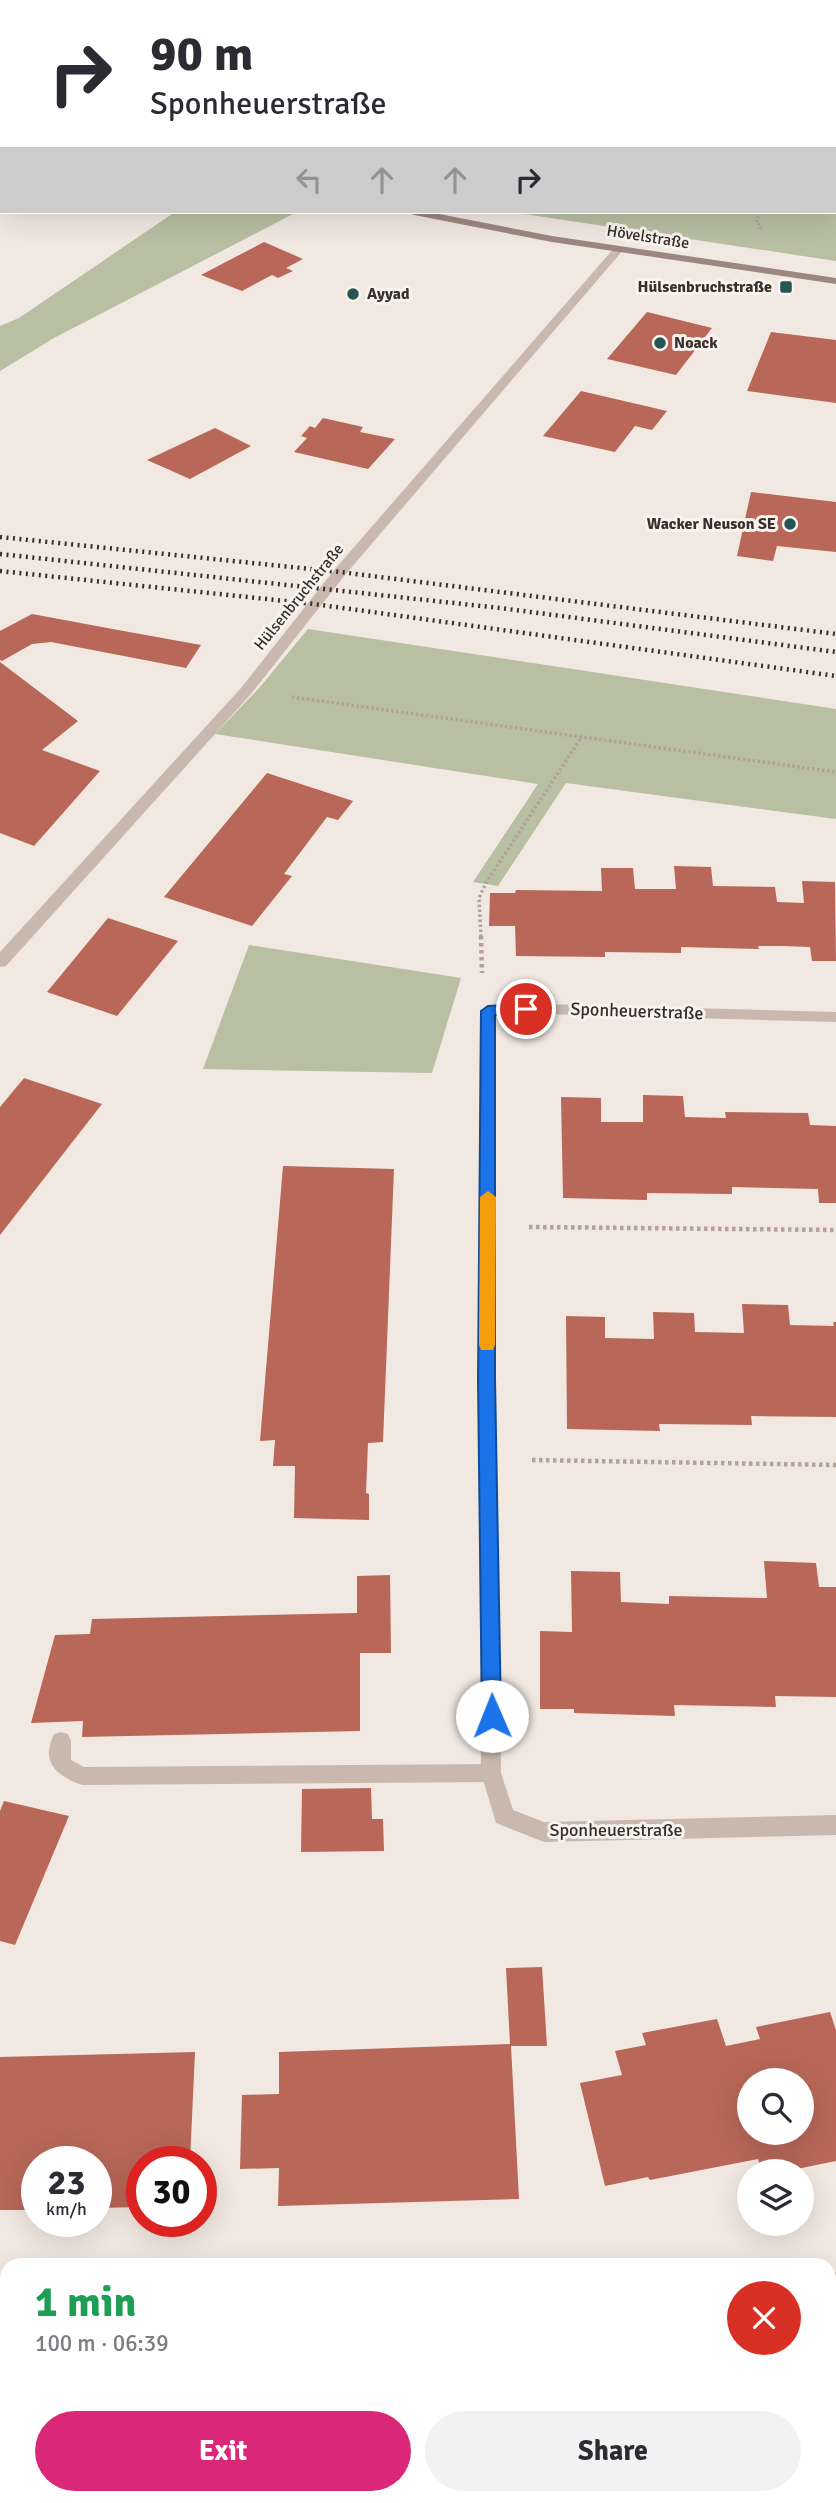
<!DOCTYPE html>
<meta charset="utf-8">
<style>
body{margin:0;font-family:Signika,sans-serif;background:#f2f2f3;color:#2b2b33;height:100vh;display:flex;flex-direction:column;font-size:26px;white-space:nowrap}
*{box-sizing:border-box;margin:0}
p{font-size:23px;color:#7c7c81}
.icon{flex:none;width:38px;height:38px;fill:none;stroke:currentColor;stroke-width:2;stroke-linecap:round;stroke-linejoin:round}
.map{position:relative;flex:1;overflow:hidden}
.panel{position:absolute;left:0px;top:2258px;width:836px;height:247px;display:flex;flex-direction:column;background:#fff;border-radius:21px 21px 0 0;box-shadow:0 7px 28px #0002}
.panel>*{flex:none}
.hud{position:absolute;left:0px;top:0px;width:836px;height:214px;box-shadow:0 7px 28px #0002;background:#fff;color:#2b2b33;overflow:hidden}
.buttons{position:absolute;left:737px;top:2068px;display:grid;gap:14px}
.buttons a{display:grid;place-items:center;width:77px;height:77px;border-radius:50%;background:#fff;box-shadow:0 7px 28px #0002;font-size:35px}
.speed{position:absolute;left:21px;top:2146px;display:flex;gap:14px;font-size:35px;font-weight:700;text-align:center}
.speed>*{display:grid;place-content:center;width:91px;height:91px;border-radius:50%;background:#fff;box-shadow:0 7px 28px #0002;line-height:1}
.speed small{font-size:18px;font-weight:400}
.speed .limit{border:10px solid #d22;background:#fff;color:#111}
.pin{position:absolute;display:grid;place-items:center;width:60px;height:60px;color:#fff;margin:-30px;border:4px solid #fff;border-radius:50%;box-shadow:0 2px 7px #0007}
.me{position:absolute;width:77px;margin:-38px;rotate:359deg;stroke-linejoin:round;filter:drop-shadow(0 0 5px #0008)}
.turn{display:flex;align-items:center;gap:24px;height:147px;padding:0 35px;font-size:32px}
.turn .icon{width:91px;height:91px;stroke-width:2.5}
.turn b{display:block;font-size:49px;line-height:60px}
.lanes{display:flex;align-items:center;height:66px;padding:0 35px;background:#0003;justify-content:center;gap:35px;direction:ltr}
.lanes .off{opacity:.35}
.round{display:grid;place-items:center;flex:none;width:74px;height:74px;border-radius:37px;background:#f2f2f3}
.head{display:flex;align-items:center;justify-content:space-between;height:119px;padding:0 35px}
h1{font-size:42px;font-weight:700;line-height:52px;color:#1e9e55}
.primary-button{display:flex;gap:14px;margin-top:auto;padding:14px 35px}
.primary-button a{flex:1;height:80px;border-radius:42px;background:#db2777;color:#fff;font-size:28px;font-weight:700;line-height:80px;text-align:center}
.primary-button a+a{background:#f2f2f3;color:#2b2b33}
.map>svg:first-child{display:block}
.green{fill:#b8bfa3}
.building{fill:#b86758;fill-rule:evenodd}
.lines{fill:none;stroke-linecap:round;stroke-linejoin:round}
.path-far2{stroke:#b4a299;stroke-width:2.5;stroke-dasharray:2 2;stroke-linecap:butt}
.path-far1{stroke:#b4a299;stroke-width:3.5;stroke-dasharray:2.5 2.5;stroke-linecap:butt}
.path{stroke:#b4a299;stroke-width:4.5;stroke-dasharray:3.5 3.5;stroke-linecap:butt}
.service{fill:#c8b8ae;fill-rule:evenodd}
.minor{fill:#c8b8ae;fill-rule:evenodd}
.secondary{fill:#9c8780;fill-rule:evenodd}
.rail{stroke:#382e2c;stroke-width:4.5;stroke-dasharray:2 4.5;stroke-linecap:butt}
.route{fill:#1a73e8;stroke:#114b97;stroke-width:2}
.slow{fill:#f59e0b}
.poi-dot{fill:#265554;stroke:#f9f3ed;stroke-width:2.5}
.labels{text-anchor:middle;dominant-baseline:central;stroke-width:6;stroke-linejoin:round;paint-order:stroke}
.far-street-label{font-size:16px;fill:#382e2c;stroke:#f9f3ed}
.far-poi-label{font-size:16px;font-weight:bold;fill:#382e2c;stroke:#f9f3ed;text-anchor:end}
.street-label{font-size:18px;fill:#382e2c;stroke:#f9f3ed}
</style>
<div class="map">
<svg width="836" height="2503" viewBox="0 0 836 2503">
<rect width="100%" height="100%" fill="#f1e8e1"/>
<path class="green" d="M 0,0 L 836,0 L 836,261 L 511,212 L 835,212 L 835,2 L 2,2 L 2,36 Z
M 175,212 L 297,212 L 54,338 L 0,371 L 0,326 L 19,318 Z
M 308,629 L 836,709 L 836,819 L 566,783 L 498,886 L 473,882 L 538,784 L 215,734 L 260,687 Z
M 249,945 L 461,978 L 432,1073 L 203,1069 Z"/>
<path class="building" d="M 264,242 L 303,259 L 286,268 L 293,271 L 278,278 L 272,275 L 242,291 L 201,275 Z
M 647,312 L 712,328 L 676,375 L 607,359 Z
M 771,332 L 836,340 L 836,403 L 747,391 Z
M 581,391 L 667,411 L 652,430 L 635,426 L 615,452 L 543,436 Z
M 323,418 L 363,427 L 360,432 L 395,439 L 368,469 L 294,452 L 307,438 L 301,436 L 310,426 L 315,428 Z
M 215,428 L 251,446 L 190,479 L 147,460 Z
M 751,492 L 836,502 L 836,552 L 777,546 L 773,561 L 737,556 Z
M 32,614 L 118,630 L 201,645 L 186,668 L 51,642 L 32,644 L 2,661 L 0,660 L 0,631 Z
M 0,662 L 78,721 L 42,750 L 100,771 L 34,846 L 0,833 Z
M 267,773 L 353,801 L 338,820 L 327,817 L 284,874 L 292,876 L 252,926 L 164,897 Z
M 674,866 L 711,867 L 713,886 L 775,887 L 777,902 L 804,903 L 802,881 L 835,882 L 836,961 L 812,961 L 810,947 L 783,946 L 758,946 L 759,949 L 681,947 L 681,953 L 605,952 L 605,957 L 516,956 L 515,926 L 489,926 L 490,893 L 515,893 L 516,890 L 602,891 L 601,868 L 633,868 L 635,889 L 676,889 Z
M 108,918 L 178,941 L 117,1016 L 47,992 Z
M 24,1078 L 102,1104 L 0,1235 L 0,1107 Z
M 643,1095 L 683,1096 L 685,1117 L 726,1118 L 725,1112 L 808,1113 L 810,1125 L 836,1126 L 836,1203 L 819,1203 L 818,1189 L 732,1187 L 732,1194 L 647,1193 L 647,1200 L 563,1198 L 561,1097 L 601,1098 L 601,1122 L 643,1122 Z
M 283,1166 L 394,1169 L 383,1442 L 368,1443 L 366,1493 L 369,1494 L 369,1520 L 294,1518 L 295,1466 L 273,1466 L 275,1440 L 260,1441 Z
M 742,1304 L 788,1305 L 790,1325 L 834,1326 L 833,1322 L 836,1322 L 836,1417 L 751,1416 L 752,1425 L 659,1424 L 660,1431 L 567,1429 L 566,1316 L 605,1317 L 605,1338 L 654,1339 L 653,1312 L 694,1313 L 695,1332 L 744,1333 Z
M 764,1561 L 816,1563 L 819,1587 L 836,1587 L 836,1697 L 775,1696 L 776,1707 L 674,1705 L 675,1716 L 574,1713 L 574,1709 L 540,1709 L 540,1631 L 572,1632 L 571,1571 L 620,1572 L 621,1602 L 669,1604 L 669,1596 L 767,1598 Z
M 390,1575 L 391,1653 L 360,1653 L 360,1731 L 82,1737 L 83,1721 L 31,1723 L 55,1635 L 90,1634 L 92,1619 L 357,1613 L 357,1576 Z
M 371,1788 L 372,1819 L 383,1819 L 384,1851 L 301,1852 L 302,1789 Z
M 4,1801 L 69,1816 L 15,1945 L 0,1941 L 0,1811 Z
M 542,1967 L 547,2046 L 511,2046 L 519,2199 L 278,2206 L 279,2168 L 240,2169 L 242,2095 L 279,2094 L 279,2052 L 510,2044 L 506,1968 Z
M 830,2012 L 836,2030 L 836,2161 L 782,2172 L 762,2172 L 758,2159 L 650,2180 L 648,2177 L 605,2186 L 580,2083 L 622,2075 L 615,2051 L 646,2045 L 642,2033 L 717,2019 L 726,2046 L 760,2039 L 756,2027 ZM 749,2081 L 802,2081 L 802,2133 L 749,2133 Z
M 195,2052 L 190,2161 L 142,2161 L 142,2207 L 96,2208 L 96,2161 L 37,2161 L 37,2210 L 0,2210 L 0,2057 Z
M 830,2447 L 836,2484 L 836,2503 L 187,2503 L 187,2497 L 830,2497 Z
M 66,2497 L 146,2497 L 146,2503 L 65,2503 Z"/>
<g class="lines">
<path class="path-far2" d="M 671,0 L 674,2
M 780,2 L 789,0
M 759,212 L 757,221 L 762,231"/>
<path class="path-far1" d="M 292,697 L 836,772
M 481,937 L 479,898 L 487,881 L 581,738"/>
<path class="path" d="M 481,936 L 482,973
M 529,1227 L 836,1230
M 532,1460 L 836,1465"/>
<path class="service" d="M 61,1732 L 68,1734 L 71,1741 L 71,1760 L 84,1767 L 491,1764 L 498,1766 L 501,1773 L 498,1780 L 491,1782 L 82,1785 C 57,1776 40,1763 54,1734 Z"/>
<path class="minor" d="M 615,247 L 624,249 L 345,575 L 251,694 L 6,966 L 0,967 L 0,952 L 241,688 L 335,569 Z
M 545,1004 L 836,1012 L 836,1022 L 545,1014 L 496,1016 L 496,1380 L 501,1773 L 513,1810 L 544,1822 L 836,1815 L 836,1835 L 544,1842 L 496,1823 L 481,1773 L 478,1380 L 480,1011 L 488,1006 Z
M 836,2272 L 836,2296 L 830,2297 L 830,2273 Z
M 0,2302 L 7,2302 L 7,2326 L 0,2326 Z"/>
<path class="secondary" d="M 0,50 L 2,51 L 2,57 L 0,56 Z
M 409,212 L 429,212 L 552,236 L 836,278 L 836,284 L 552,242 L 414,215 Z"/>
<path class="rail" d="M 0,537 L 340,572 L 836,634
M 0,554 L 500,608 L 836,652
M 0,571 L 314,604 L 836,676"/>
</g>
<path class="route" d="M 526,1004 L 533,1009 L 531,1013 L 495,1015 L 495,1380 L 501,1716 L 498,1721 L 492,1724 L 485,1721 L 482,1716 L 478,1380 L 481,1011 L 488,1006 Z"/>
<path class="slow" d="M 488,1191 L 496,1197 L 495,1345 L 493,1350 L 481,1350 L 479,1345 L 480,1197 Z"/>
<g class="poi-dot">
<rect x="779" y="280" width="14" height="14" rx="3.5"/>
<circle cx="353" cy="294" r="7"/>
<circle cx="660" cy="343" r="7"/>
<circle cx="790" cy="524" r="7"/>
</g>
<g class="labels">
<g class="far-street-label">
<text transform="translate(648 237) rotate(9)">Hövelstraße</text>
<text transform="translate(299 597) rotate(-51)">Hülsenbruchstraße</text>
</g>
<g class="far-poi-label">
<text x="772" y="287">Hülsenbruchstraße</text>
<text x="367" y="294" text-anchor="start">Ayyad</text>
<text x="674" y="343" text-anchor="start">Noack</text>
<text x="776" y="524">Wacker Neuson SE</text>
</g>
<g class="street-label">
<text transform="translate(637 1011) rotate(2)">Sponheuerstraße</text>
<text x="616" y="1830">Sponheuerstraße</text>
</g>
</g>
</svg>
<div class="buttons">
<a><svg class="icon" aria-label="search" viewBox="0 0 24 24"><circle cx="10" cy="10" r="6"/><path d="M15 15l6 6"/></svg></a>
<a><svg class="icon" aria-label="layers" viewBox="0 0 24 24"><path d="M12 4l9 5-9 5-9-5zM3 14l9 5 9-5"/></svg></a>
</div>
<div class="speed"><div>23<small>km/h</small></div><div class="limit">30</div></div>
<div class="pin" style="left:526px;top:1009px;background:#d93025"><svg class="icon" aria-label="arrive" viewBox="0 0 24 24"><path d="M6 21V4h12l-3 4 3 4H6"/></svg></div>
<svg class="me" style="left:492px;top:1716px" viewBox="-20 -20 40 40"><circle r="19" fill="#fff"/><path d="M0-13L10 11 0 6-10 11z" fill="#1a73e8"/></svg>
<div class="hud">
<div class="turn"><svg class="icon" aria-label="right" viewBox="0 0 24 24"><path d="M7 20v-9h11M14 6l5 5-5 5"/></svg><div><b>90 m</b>Sponheuerstraße</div></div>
<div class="lanes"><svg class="icon off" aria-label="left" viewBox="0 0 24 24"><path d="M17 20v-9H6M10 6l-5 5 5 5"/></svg><svg class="icon off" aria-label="ahead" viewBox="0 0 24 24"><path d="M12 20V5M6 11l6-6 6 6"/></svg><svg class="icon off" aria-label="ahead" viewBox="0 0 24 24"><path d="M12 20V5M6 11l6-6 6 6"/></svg><svg class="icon" aria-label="right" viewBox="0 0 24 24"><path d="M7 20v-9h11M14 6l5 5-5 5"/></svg></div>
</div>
<section class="panel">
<div class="head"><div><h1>1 min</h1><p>100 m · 06:39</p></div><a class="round" style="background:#d93025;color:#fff"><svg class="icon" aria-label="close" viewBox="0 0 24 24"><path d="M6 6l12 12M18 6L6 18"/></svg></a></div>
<div class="primary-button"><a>Exit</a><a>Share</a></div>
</section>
</div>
